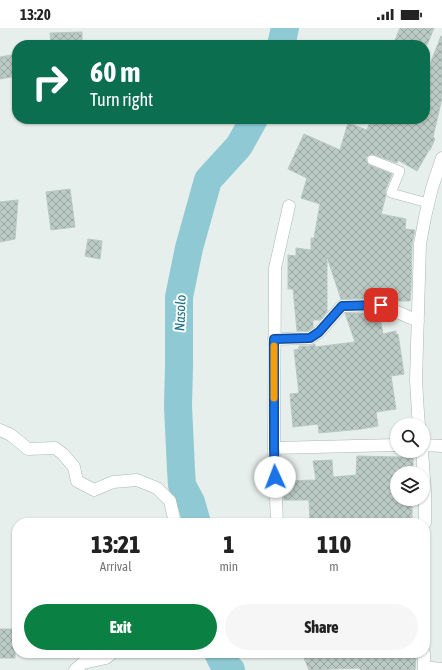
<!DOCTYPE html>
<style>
body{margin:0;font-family:"Asap Condensed",sans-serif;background:#f6f6f6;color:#222;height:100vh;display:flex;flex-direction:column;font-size:15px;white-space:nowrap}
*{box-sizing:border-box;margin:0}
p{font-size:13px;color:#767676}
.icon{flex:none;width:22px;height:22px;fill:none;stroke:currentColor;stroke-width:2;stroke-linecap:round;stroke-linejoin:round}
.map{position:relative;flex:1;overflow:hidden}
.panel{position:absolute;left:12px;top:490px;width:418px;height:140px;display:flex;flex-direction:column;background:#fff;border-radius:16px;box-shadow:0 1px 3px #0004}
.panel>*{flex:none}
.hud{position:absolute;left:12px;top:12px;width:418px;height:84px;border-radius:16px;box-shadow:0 1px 3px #0004;background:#0b6e4f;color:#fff;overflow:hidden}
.buttons{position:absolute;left:390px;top:390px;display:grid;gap:8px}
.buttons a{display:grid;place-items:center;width:40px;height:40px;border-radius:50%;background:#fff;box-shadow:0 1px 3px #0004;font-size:20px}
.pin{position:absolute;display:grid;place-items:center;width:34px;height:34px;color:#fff;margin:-17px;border-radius:8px;box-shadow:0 2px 6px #0006}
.me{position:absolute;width:44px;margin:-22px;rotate:358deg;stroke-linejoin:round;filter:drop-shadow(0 0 3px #0008)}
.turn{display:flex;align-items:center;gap:14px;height:84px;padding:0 12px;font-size:18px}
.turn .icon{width:52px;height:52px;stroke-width:2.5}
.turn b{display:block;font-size:28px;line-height:34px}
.eta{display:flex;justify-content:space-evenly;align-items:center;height:68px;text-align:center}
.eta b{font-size:24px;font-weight:800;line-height:28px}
.action{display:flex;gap:8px;margin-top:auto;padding:8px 12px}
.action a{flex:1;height:46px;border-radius:24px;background:#0b8043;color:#fff;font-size:16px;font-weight:800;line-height:46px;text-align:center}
.action a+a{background:#f6f6f6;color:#222}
.status{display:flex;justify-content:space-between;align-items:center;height:28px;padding:0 20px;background:#fff;direction:ltr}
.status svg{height:11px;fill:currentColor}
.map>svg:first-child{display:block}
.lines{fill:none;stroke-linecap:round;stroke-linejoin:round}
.river{stroke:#8ec9d4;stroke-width:28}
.building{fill:url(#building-cross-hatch);stroke:#b8c9c2}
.lane-casing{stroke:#a8b8b2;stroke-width:10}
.street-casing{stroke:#a8b8b2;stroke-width:13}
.lane{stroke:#fff;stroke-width:9}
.street{stroke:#fff;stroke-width:12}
.route-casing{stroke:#114b97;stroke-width:10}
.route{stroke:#1a73e8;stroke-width:7}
.slow{stroke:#f59e0b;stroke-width:7}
.labels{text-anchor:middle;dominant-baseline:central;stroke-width:4;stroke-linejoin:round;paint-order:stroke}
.water-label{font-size:14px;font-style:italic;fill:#1c6f80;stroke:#f7fbf9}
</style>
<div class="status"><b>13:20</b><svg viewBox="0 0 49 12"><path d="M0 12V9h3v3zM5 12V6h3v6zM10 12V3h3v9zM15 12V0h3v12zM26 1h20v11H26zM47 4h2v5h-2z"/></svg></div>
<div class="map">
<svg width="442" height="642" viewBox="0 0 442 642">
<defs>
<pattern id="building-cross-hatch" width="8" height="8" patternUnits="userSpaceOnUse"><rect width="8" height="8" fill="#bbcac4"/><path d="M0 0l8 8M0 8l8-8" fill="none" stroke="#98a6a0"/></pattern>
</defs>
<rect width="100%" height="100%" fill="#e6efeb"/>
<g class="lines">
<path class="river" d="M 281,17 L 285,0
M 197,495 L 191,474 L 182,457 L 181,442 L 178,378 L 179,338 L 179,269 L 189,220 L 208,152 L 239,118 L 254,91
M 218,625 L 223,635 L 231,642"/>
</g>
<path class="building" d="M 400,0 L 434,0 L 427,17 L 393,17 Z
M 82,4 L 82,17 L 51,17 L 50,5 Z
M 441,8 L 442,8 L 442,70 L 433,109 L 435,111 L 430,122 L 429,122 L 417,143 L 398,132 L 397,135 L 372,126 L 368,128 L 366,130 L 366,133 L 369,137 L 392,146 L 385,163 L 386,167 L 381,186 L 406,191 L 405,201 L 415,202 L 412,216 L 411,261 L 410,273 L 390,273 L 381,270 L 341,271 L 327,229 L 327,284 L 320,292 L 313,292 L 313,299 L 308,303 L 297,303 L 293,261 L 288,261 L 288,227 L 296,228 L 296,220 L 311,222 L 311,210 L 314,210 L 320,176 L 301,170 L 307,150 L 288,141 L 304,106 L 340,122 L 348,95 L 367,102 L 371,91 L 425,91 L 425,49 Z
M 17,26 L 17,48 L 0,51 L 0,29 Z
M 70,161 L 75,199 L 51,202 L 46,164 Z
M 18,172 L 15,211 L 0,214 L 0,174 Z
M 88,211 L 102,213 L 100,231 L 85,228 Z
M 345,285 L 379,285 L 383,306 L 396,303 L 396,307 L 398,306 L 404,346 L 391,348 L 396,381 L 376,384 L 378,398 L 361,401 L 319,405 L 318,396 L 293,399 L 290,366 L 299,365 L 294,322 L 299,321 L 299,318 L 310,318 L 315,316 L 315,319 L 355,314 Z
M 357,428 L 397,429 L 413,429 L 413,445 L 397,445 L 397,471 L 412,471 L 412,495 L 393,495 L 393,494 L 343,493 L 343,495 L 310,495 L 309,472 L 284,472 L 283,453 L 316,452 L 313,433 L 332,432 L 333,449 L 356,447 Z
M 0,601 L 15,601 L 15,630 L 0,630 Z
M 302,625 L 404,625 L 404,628 L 416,629 L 415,642 L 360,642 L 360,640 L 309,642 Z"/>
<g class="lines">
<defs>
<path id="lane" d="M 372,132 L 400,143 L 391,165 L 428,175"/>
<path id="street" d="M 274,311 L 310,310 L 319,304 L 342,278 L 381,277 L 418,293
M 419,397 L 418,385 L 416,352 L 420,216 L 425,189 L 432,160 L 442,130
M 0,402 L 11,407 L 28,421 L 55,420 L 63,426 L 74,439 L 77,453 L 94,462 L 113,454 L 137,452 L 157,460 L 170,473 L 175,495
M 423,417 L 442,418
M 274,420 L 397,417
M 422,423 L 425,464 L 425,495
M 277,495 L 274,420 L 275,240 L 289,178
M 424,639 L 442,641
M 75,642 L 83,635 L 106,630 L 112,625
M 424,642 L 424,625"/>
</defs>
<use href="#lane" class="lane-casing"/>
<use href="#street" class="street-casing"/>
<use href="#lane" class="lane"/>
<use href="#street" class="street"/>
</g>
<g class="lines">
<defs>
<path id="route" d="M 275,449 L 274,420 L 274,311 L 310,310 L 319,304 L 342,278 L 381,277"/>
</defs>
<use href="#route" class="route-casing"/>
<use href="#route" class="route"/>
<path class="slow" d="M 274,318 L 274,370"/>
</g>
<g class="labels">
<g class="water-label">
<text transform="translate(180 285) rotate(-88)">Nasolo</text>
</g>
</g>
</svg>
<div class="buttons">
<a><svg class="icon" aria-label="search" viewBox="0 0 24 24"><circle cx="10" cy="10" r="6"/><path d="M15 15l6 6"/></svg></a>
<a><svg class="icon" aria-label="layers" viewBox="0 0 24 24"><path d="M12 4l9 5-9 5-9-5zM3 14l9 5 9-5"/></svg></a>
</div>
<div class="pin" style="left:381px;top:277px;background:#d93025"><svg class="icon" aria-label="arrive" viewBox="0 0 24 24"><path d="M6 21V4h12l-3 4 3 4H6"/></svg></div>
<svg class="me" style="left:275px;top:449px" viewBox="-20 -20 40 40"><circle r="19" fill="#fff"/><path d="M0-13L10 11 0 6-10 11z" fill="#1a73e8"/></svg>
<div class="hud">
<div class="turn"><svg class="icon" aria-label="right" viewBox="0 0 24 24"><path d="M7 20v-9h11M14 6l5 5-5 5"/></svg><div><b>60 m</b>Turn right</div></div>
</div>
<section class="panel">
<div class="eta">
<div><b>13:21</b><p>Arrival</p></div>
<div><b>1</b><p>min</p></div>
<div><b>110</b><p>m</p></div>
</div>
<div class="action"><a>Exit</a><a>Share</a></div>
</section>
</div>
